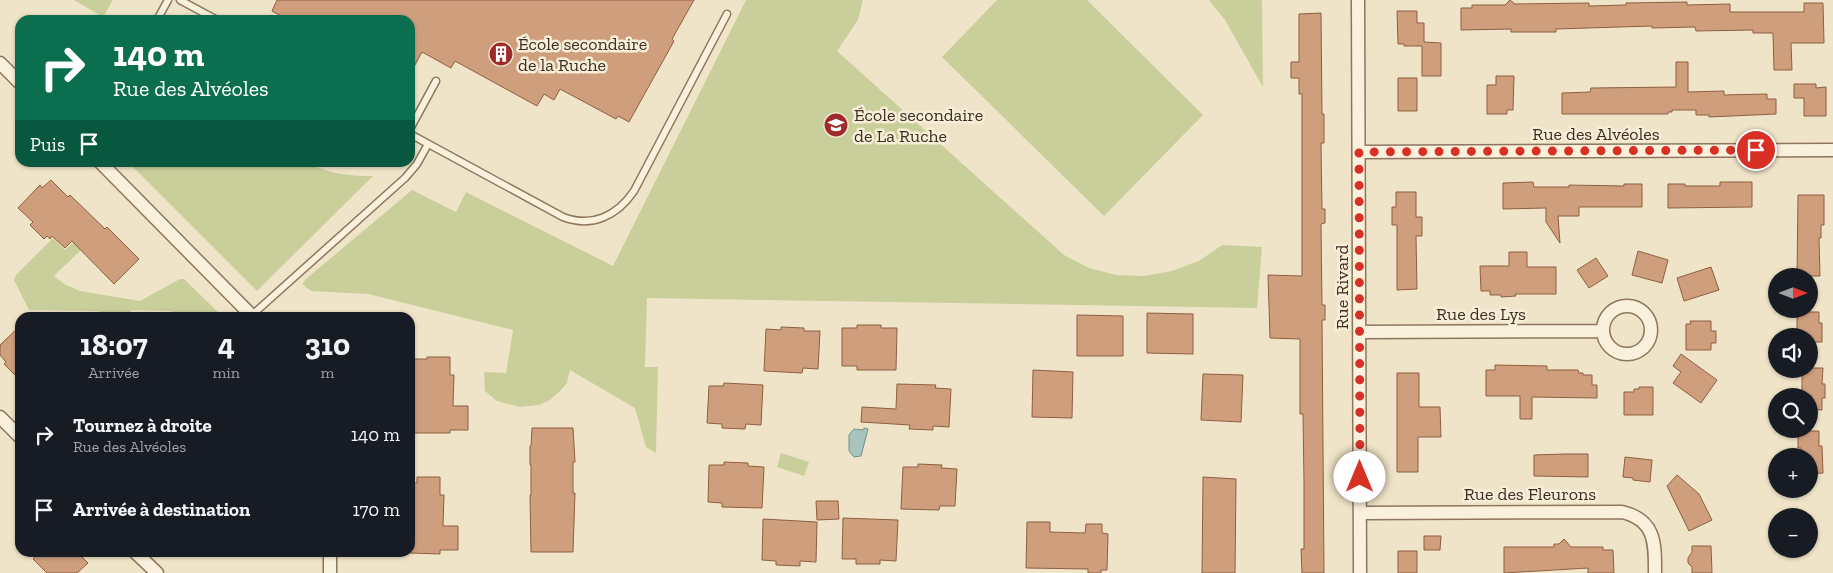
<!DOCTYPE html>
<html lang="fr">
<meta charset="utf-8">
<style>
body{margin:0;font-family:"Zilla Slab",serif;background:#242831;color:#f1f3f6;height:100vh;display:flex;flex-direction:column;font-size:19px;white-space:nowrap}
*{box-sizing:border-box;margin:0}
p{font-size:16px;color:#9ea1a6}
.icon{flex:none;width:28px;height:28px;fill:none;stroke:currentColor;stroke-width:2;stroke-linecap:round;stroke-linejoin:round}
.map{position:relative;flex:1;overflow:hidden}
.drawer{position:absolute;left:15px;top:312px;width:400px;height:245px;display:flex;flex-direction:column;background:#171b24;border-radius:15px;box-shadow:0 1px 4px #0004}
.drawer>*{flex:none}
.banner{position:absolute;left:15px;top:15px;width:400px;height:152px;border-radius:15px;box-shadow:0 1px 4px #0004;background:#0b6e4f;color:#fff;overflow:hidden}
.needle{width:32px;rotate:90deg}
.buttons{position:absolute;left:1768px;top:268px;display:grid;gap:10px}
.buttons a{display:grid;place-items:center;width:50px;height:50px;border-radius:50%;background:#171b24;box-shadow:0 1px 4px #0004;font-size:25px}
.pin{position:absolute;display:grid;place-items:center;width:42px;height:42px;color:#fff;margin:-21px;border:2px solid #fff;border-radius:50%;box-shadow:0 1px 5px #0007}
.me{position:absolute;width:55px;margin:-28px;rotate:0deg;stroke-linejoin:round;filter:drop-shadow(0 0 4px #0008)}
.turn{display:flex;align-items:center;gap:18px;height:105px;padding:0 15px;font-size:22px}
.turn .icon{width:65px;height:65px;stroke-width:2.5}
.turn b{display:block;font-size:35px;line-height:42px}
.then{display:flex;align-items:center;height:48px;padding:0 15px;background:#0003;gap:10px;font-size:19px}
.eta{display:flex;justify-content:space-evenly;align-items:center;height:85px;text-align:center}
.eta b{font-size:30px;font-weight:700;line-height:35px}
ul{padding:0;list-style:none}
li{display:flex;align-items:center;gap:15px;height:75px;padding:0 15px}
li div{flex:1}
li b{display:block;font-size:19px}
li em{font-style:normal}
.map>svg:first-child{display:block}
.green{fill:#c9cf9b}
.water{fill:#a9c4bc;stroke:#6f938a}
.building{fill:#cf9f7d;stroke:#8d5f41}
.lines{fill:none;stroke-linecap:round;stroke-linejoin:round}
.service-casing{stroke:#8d765c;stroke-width:9}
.minor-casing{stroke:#8d765c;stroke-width:15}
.service{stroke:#faf1dc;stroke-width:6}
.minor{stroke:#faf1dc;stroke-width:12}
.route{stroke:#d93025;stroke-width:9;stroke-dasharray:0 16.2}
.labels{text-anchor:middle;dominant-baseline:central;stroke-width:5;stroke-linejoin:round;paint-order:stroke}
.poi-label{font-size:18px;fill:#3d2e20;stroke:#f7eed8;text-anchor:start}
.street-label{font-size:18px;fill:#3d2e20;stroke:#f7eed8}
</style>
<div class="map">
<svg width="1833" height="573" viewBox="0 0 1833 573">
<rect width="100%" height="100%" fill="#f0e4c8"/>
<path class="green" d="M 74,0 L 113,0 L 103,17 Z
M 746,0 L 863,0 L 858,20 L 837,51 L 1064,255 L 1089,268 L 1116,275 L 1144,276 L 1172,271 L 1199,261 L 1222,245 L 1262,247 L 1257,308 L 647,298 L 645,367 L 658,367 L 656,453 L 646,447 L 635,408 L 570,370 L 567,383 L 561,390 L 550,400 L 539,405 L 520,407 L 497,401 L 485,391 L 484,372 L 506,373 L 513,330 L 368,294 L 311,291 L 302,284 L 307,278 L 412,190 L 456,212 L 466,192 L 613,266 Z
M 997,0 L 1087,0 L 1203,115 L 1104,216 L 942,57 Z
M 1209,0 L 1262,0 L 1263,87 L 1225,20 Z
M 129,163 L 309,163 C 328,174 351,176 373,176 L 257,291 Z
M 53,238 L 65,250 L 74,241 L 82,249 L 54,276 L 64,284 L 80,291 L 140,301 L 180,279 L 184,279 L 223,317 L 173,317 L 172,311 L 132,310 L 125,317 L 106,318 L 99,311 L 29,310 L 14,280 L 16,275 Z
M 781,453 L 809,462 L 804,476 L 777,467 Z"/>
<path class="water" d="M 864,428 L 868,429 L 861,456 L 854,457 L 849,451 L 849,435 L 854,429 L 863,430 Z"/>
<path class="building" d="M 277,0 L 694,0 L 672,39 L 674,41 L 629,122 L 618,116 L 616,119 L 560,89 L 554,100 L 544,94 L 537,106 L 455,61 L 451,68 L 422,52 L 410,74 L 410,20 L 288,20 L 272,11 Z
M 1510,0 L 1515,4 L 1589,3 L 1589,6 L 1626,5 L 1626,3 L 1687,2 L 1687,5 L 1730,4 L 1730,12 L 1804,12 L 1804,3 L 1823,3 L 1824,43 L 1791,43 L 1792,70 L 1774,70 L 1773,33 L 1753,33 L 1753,30 L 1696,31 L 1695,27 L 1652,28 L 1652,26 L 1556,29 L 1556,32 L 1511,32 L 1511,29 L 1461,30 L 1461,8 L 1472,8 L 1472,5 L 1505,5 Z
M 1397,11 L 1417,11 L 1417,23 L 1424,23 L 1424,42 L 1441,43 L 1441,76 L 1422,76 L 1422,46 L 1404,46 L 1404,44 L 1398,44 Z
M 1321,13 L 1322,114 L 1324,114 L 1324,143 L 1321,143 L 1322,209 L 1325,209 L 1325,223 L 1321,224 L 1322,305 L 1325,305 L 1325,320 L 1322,320 L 1324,573 L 1302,573 L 1301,549 L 1304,549 L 1304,482 L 1303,414 L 1300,414 L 1300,339 L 1270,338 L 1268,275 L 1302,276 L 1302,94 L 1299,94 L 1299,78 L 1291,78 L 1291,62 L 1299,62 L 1299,14 Z
M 1676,62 L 1688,62 L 1688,92 L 1724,91 L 1724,95 L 1767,94 L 1767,99 L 1776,99 L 1776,114 L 1709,117 L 1709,115 L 1696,115 L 1696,110 L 1672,110 L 1672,112 L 1668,112 L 1668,114 L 1562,114 L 1562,93 L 1590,92 L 1591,88 L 1676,87 Z
M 1496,76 L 1514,76 L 1513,110 L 1507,110 L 1507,114 L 1487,114 L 1487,85 L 1496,85 Z
M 1398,78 L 1417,78 L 1417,111 L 1398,111 Z
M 1794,84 L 1816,84 L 1816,88 L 1826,87 L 1826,116 L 1804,116 L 1804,98 L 1794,98 Z
M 51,180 L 68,197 L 70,195 L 105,229 L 107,227 L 139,259 L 114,284 L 72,241 L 65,248 L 52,236 L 50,239 L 47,236 L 44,239 L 30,225 L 33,222 L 18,208 L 40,185 L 42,188 Z
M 1533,182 L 1534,187 L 1569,187 L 1569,185 L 1624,186 L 1624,184 L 1642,184 L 1642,207 L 1579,207 L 1579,216 L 1558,216 L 1560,243 L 1546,222 L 1546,208 L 1503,209 L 1503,183 Z
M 1720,182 L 1752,182 L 1752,207 L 1668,208 L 1668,184 L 1685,184 L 1685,186 L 1720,186 Z
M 1396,192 L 1416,192 L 1416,217 L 1422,217 L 1422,236 L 1416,236 L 1417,289 L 1397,290 L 1397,225 L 1392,225 L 1392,207 L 1396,207 Z
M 1798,195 L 1824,195 L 1824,225 L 1821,225 L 1821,238 L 1819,238 L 1820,276 L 1797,276 Z
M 1638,251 L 1668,260 L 1662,283 L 1632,275 Z
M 1509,252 L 1527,252 L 1527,267 L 1556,267 L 1556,294 L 1515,294 L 1516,296 L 1501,297 L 1501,295 L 1490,295 L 1490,291 L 1481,291 L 1480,266 L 1509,266 Z
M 1596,258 L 1608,276 L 1589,288 L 1577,270 Z
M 1711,267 L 1719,290 L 1684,301 L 1677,278 Z
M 1797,312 L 1819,312 L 1819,323 L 1822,323 L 1822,342 L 1809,342 L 1809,336 L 1797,336 Z
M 1147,313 L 1193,314 L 1193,354 L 1147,353 Z
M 1077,315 L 1123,316 L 1123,356 L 1077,356 Z
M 1690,321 L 1711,321 L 1711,331 L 1716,331 L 1716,343 L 1711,343 L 1711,350 L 1686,350 L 1686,324 L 1691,324 Z
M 857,325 L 881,325 L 881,328 L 897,328 L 896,370 L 857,370 L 857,366 L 842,366 L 842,328 L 857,328 Z
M 20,326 L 20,380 L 4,364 L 6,362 L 0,355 L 0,345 Z
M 781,327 L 804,328 L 804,331 L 820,331 L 818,369 L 803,368 L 802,373 L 764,371 L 766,329 L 781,330 Z
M 1681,354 L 1717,380 L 1701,403 L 1673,383 L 1681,372 L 1673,366 Z
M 427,357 L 450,357 L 450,375 L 454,375 L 453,406 L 468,406 L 468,430 L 450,430 L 450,433 L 410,433 L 410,359 L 427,359 Z
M 1495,365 L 1547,366 L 1547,370 L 1578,370 L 1579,373 L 1583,373 L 1583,375 L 1592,375 L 1592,385 L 1597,385 L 1597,398 L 1532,397 L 1532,419 L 1520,419 L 1520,396 L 1486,396 L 1486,370 L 1495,370 Z
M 1809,368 L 1823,368 L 1822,384 L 1825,384 L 1825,398 L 1822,398 L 1822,410 L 1809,409 L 1809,396 L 1802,396 L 1802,369 Z
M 1033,370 L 1073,372 L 1072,418 L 1032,417 Z
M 1397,373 L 1419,373 L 1419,407 L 1440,407 L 1441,437 L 1418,437 L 1418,472 L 1397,472 Z
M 1203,374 L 1243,375 L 1241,422 L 1201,420 Z
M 724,383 L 763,385 L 761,425 L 746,424 L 745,429 L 722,428 L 722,424 L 707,423 L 709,386 L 723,386 Z
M 897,384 L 936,385 L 935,388 L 951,389 L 949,427 L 933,426 L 933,430 L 909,429 L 910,425 L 861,422 L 862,407 L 896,409 Z
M 1639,387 L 1653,387 L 1653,415 L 1624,415 L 1624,392 L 1634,392 L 1634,389 L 1639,389 Z
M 532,428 L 573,428 L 575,462 L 573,462 L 573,493 L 575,493 L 573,552 L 531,552 L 530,495 L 531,495 L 531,465 L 530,465 L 530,446 L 531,446 Z
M 1798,431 L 1819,431 L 1819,446 L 1822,446 L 1823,473 L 1809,474 L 1809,456 L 1801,456 L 1801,448 L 1798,448 Z
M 1565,454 L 1588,454 L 1588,477 L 1534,476 L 1534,455 Z
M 1625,457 L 1652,460 L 1650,482 L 1633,480 L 1633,478 L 1623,477 Z
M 724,462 L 748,463 L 748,466 L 764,467 L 762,508 L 722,507 L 722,503 L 708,502 L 709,465 L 724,465 Z
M 918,464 L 942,465 L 941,468 L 957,469 L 955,506 L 940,506 L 939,510 L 901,509 L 903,467 L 918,467 Z
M 1677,475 L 1699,494 L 1712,520 L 1689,531 L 1667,486 Z
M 417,477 L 440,477 L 440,495 L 444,495 L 443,526 L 458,526 L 458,550 L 440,550 L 440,554 L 410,553 L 410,483 L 417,483 Z
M 1203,477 L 1236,479 L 1235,573 L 1202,573 Z
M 816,501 L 838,501 L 839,519 L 817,520 Z
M 843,518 L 898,520 L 896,561 L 880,560 L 880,564 L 856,564 L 856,559 L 842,559 Z
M 763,519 L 817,522 L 816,562 L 800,561 L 800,566 L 776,565 L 776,561 L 762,560 Z
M 1027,522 L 1050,522 L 1050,532 L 1085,533 L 1086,524 L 1102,524 L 1102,533 L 1108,534 L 1107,570 L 1101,570 L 1101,573 L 1088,573 L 1088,569 L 1026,568 Z
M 1424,536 L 1441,536 L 1440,550 L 1424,550 Z
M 1564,539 L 1571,547 L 1603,547 L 1603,550 L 1613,550 L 1614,573 L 1588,573 L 1588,568 L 1504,573 L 1504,547 L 1554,547 L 1554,544 L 1559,544 Z
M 1692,546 L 1711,546 L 1712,573 L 1692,573 L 1692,567 L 1688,563 L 1688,558 L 1692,552 Z
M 1398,551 L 1417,551 L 1417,573 L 1398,573 Z
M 39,552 L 77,552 L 88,563 L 77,573 L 47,573 L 33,559 Z"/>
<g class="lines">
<defs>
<path id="service" d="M 180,0 L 217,20
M 157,20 L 168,0
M 410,129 L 436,81
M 410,134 L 563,217 C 592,228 617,216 634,191 L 727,14
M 252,315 L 405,178 L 417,164 L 428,144"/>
<path id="minor" d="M 1358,0 L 1360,573
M 0,63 L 20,83
M 1359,152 L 1833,150
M 100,162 L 254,318
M1603 330a24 24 0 1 1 48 0a24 24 0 1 1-48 0Z
M 1359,332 L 1603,331
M 0,417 L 20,437
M 1360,513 L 1622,512 C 1656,520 1655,544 1655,573
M 135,552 L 157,573
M 330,573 L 330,552"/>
</defs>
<use href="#service" class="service-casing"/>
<use href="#minor" class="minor-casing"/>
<use href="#service" class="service"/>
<use href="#minor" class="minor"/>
</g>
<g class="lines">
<path class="route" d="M 1360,477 L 1359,152 L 1756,150"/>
</g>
<defs>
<symbol id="building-disc" viewBox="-11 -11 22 22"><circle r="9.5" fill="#9e2a2b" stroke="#f7eed8"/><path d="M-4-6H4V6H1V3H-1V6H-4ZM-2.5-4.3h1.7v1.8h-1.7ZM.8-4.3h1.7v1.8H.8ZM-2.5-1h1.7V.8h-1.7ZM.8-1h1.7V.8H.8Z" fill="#fff"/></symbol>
<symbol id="school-disc" viewBox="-11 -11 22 22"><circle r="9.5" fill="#9e2a2b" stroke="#f7eed8"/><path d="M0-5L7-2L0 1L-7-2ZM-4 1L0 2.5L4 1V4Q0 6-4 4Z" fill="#fff"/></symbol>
</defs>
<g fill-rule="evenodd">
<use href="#building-disc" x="487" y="40" width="28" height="28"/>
<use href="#school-disc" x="822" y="111" width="28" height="28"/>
</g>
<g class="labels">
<g class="poi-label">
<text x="518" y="44">École secondaire<tspan x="518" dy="21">de la Ruche</tspan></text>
<text x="854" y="115">École secondaire<tspan x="854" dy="21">de La Ruche</tspan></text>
</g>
<g class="street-label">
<text x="1596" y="134">Rue des Alvéoles</text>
<text transform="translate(1342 287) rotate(-90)">Rue Rivard</text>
<text x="1481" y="314">Rue des Lys</text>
<text x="1530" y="494">Rue des Fleurons</text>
</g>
</g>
</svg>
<div class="buttons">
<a><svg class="needle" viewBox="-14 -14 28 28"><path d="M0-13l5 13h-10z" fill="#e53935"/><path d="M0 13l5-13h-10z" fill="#9ea1a6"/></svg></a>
<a><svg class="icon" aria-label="sound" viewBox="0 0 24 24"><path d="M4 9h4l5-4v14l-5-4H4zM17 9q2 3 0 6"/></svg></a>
<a><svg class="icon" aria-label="search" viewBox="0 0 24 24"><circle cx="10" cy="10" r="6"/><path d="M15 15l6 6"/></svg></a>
<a>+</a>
<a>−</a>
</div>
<div class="pin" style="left:1756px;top:150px;background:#d93025"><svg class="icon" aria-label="arrive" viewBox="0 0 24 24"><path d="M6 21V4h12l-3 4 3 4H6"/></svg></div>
<svg class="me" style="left:1360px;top:477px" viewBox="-20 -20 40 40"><circle r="19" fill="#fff"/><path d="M0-13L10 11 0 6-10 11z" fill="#d93025"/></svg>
<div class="banner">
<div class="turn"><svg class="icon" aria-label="right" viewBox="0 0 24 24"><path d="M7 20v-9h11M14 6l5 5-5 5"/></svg><div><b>140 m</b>Rue des Alvéoles</div></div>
<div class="then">Puis<svg class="icon" aria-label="arrive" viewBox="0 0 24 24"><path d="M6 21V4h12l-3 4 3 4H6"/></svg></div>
</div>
<section class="drawer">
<div class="eta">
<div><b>18:07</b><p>Arrivée</p></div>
<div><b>4</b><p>min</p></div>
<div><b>310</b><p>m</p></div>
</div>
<ul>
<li><svg class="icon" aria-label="right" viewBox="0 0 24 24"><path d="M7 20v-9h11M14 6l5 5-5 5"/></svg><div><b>Tournez à droite</b><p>Rue des Alvéoles</p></div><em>140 m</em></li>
<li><svg class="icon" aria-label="arrive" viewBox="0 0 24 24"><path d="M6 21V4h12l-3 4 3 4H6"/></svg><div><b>Arrivée à destination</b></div><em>170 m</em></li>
</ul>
</section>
</div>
